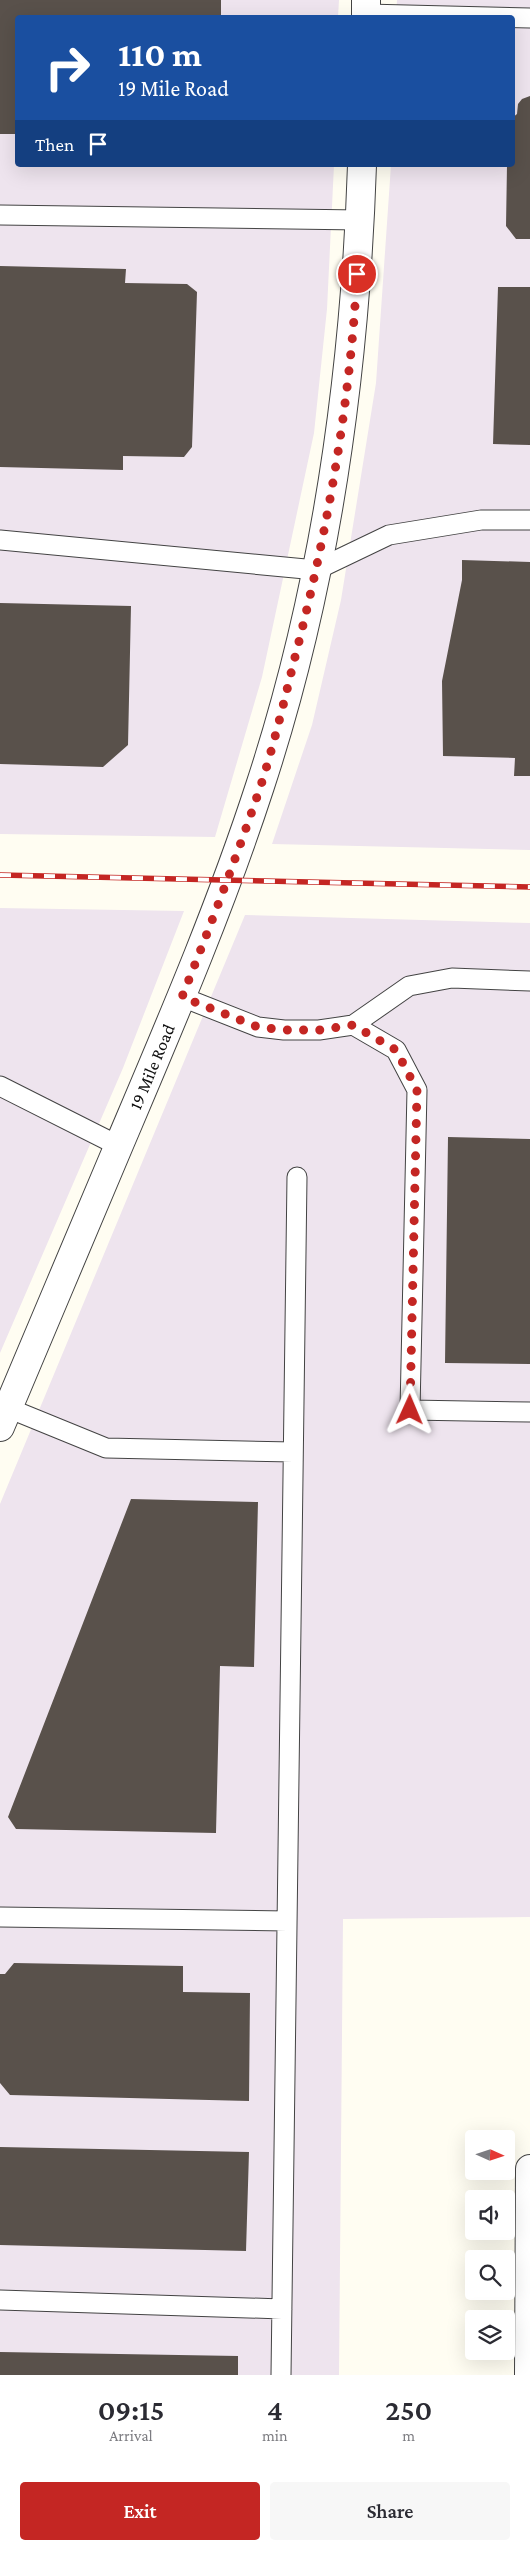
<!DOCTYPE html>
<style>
body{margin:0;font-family:"Crimson Pro",serif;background:#f7f7f7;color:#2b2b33;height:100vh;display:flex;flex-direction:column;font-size:19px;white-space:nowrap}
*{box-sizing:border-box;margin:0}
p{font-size:16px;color:#7c7c81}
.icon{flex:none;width:28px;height:28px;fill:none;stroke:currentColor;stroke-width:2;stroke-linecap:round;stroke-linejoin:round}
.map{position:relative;height:2375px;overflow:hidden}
.drawer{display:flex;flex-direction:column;background:#fff;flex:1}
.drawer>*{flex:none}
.guide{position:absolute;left:15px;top:15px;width:500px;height:152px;border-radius:5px;box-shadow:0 5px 20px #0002;background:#1a4fa0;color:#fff;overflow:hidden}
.needle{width:32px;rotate:93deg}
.buttons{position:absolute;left:465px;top:2130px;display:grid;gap:10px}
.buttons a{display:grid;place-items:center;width:50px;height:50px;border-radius:5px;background:#fff;box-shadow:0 5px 20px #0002;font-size:25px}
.pin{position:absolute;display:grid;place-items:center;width:42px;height:42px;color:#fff;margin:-21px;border:2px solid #fff;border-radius:50%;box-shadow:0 1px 5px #0007}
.me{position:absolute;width:55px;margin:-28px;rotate:1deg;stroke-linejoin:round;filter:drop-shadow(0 0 4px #0008)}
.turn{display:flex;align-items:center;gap:18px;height:105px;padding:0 20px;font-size:22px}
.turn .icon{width:65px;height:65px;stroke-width:2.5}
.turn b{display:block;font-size:35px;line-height:42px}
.then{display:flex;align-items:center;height:48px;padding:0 20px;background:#0003;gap:10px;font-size:19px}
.eta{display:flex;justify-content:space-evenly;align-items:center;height:85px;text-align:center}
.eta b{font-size:30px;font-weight:600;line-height:35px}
.button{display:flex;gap:10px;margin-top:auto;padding:10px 20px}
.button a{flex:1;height:58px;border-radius:5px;background:#c42623;color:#fff;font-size:20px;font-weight:600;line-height:58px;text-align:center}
.button a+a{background:#f7f7f7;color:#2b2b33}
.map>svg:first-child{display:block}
.industrial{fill:#eee4ee}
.building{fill:#59514b}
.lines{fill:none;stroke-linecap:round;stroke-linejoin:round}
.service-casing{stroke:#434343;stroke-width:21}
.minor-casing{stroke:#434343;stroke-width:30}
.tertiary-casing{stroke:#434343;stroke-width:30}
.service{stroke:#fff;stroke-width:19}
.minor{stroke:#fff;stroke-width:28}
.tertiary{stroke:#fff;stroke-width:28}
.rail-casing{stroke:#c42623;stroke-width:5.5}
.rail{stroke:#fff;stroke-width:4;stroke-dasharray:11;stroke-linecap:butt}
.route{stroke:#c42623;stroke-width:9;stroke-dasharray:0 16.2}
.labels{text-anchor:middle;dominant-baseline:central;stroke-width:5;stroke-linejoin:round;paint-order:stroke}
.street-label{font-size:18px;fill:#101010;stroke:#fff}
</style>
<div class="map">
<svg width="530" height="2375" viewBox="0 0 530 2375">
<rect width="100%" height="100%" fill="#fffdf2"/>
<path class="industrial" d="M 0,0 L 339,0 L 338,17 L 18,18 L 18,165 L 334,165 L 327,309 L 314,433 L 262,677 L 215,837 L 0,834 Z
M 397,0 L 530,0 L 530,850 L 272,844 L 312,725 L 341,600 L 376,383 L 391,165 L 512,165 L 512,18 L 396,17 Z
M 0,908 L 184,911 L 123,1068 L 0,1353 Z
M 245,915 L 530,923 L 530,1917 L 343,1919 L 339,2375 L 0,2375 L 0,1504 Z"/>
<path class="building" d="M 0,0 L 221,0 L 221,18 L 18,18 L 18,134 L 0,134 Z
M 530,96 L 530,239 L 516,239 L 506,226 L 507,165 L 512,165 L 512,118 L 517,114 L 518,104 L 522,99 Z
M 0,266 L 126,269 L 125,283 L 187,284 L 197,292 L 192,447 L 184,457 L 123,456 L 123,470 L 0,467 Z
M 498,287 L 530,287 L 530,445 L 493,444 Z
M 462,560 L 530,562 L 530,776 L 514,776 L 515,758 L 443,756 L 442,681 L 462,580 Z
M 0,603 L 131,606 L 128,745 L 103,767 L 0,764 Z
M 448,1137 L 530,1139 L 530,1364 L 445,1363 Z
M 131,1499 L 258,1502 L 254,1667 L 220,1666 L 216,1833 L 16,1829 L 8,1817 Z
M 14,1963 L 183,1966 L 183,1992 L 250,1993 L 249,2101 L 10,2095 L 0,2083 L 0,1974 L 5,1974 Z
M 0,2147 L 249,2152 L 246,2251 L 0,2245 Z
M 0,2352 L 238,2356 L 238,2375 L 0,2375 Z"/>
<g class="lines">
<defs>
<path id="service" d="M 366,14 L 530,18
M 0,215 L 360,220
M 0,540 L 316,570 L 389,535 L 481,520 L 530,520
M 182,997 L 258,1027 L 284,1030 L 319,1030 L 353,1025 L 409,986 L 452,978 L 530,981
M 353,1025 L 396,1050 L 417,1090 L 410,1410 L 530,1412
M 0,1086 L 119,1146
M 8,1408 L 106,1448 L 293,1452
M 0,1917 L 287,1921
M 0,2300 L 282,2309
M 281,2375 L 297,1177"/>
<path id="minor" d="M 529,2375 L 530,2169"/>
<g id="tertiary">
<path d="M 366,18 L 366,0"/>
<path id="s1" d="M 0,1427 C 40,1333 79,1239 119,1145 C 169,1027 220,909 260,786 C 326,585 355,376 362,165"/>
</g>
</defs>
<use href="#service" class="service-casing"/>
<use href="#minor" class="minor-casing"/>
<use href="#tertiary" class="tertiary-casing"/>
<use href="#service" class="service"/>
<use href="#minor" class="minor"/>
<use href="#tertiary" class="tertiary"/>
<defs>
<path id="rail" d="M 0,875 L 530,887"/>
</defs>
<use href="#rail" class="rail-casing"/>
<use href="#rail" class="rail"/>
</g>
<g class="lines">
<path class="route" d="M 357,274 C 350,405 327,534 294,661 C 284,702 274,744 261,785 C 237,856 210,927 182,997 L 258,1027 L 284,1030 L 320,1030 L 353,1025 L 396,1050 L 417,1090 L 410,1410"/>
</g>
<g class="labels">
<g class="street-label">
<text stroke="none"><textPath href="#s1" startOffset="391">19 Mile Road</textPath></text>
</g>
</g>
</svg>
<div class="buttons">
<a><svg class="needle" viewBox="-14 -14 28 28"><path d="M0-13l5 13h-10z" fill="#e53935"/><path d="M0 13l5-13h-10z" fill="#7c7c81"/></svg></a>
<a><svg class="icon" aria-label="sound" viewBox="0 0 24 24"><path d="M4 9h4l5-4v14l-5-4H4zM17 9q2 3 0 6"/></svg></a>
<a><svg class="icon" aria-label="search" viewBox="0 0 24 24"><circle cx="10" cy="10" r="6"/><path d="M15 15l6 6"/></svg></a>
<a><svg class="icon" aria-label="layers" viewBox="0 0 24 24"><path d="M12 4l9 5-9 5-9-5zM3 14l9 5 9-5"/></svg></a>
</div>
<div class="pin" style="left:357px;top:274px;background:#d93025"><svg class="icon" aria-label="arrive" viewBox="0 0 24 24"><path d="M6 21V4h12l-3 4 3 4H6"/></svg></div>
<svg class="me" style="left:410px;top:1410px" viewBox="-20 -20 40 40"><path d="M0-17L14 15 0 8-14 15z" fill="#c42623" stroke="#fff" stroke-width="4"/></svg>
<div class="guide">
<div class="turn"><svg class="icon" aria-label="right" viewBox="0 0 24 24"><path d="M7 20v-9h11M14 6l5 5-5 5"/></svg><div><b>110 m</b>19 Mile Road</div></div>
<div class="then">Then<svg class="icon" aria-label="arrive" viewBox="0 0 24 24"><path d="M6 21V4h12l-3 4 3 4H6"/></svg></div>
</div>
</div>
<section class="drawer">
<div class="eta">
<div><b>09:15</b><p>Arrival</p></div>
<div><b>4</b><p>min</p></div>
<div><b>250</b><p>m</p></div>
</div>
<div class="button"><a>Exit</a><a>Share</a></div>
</section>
